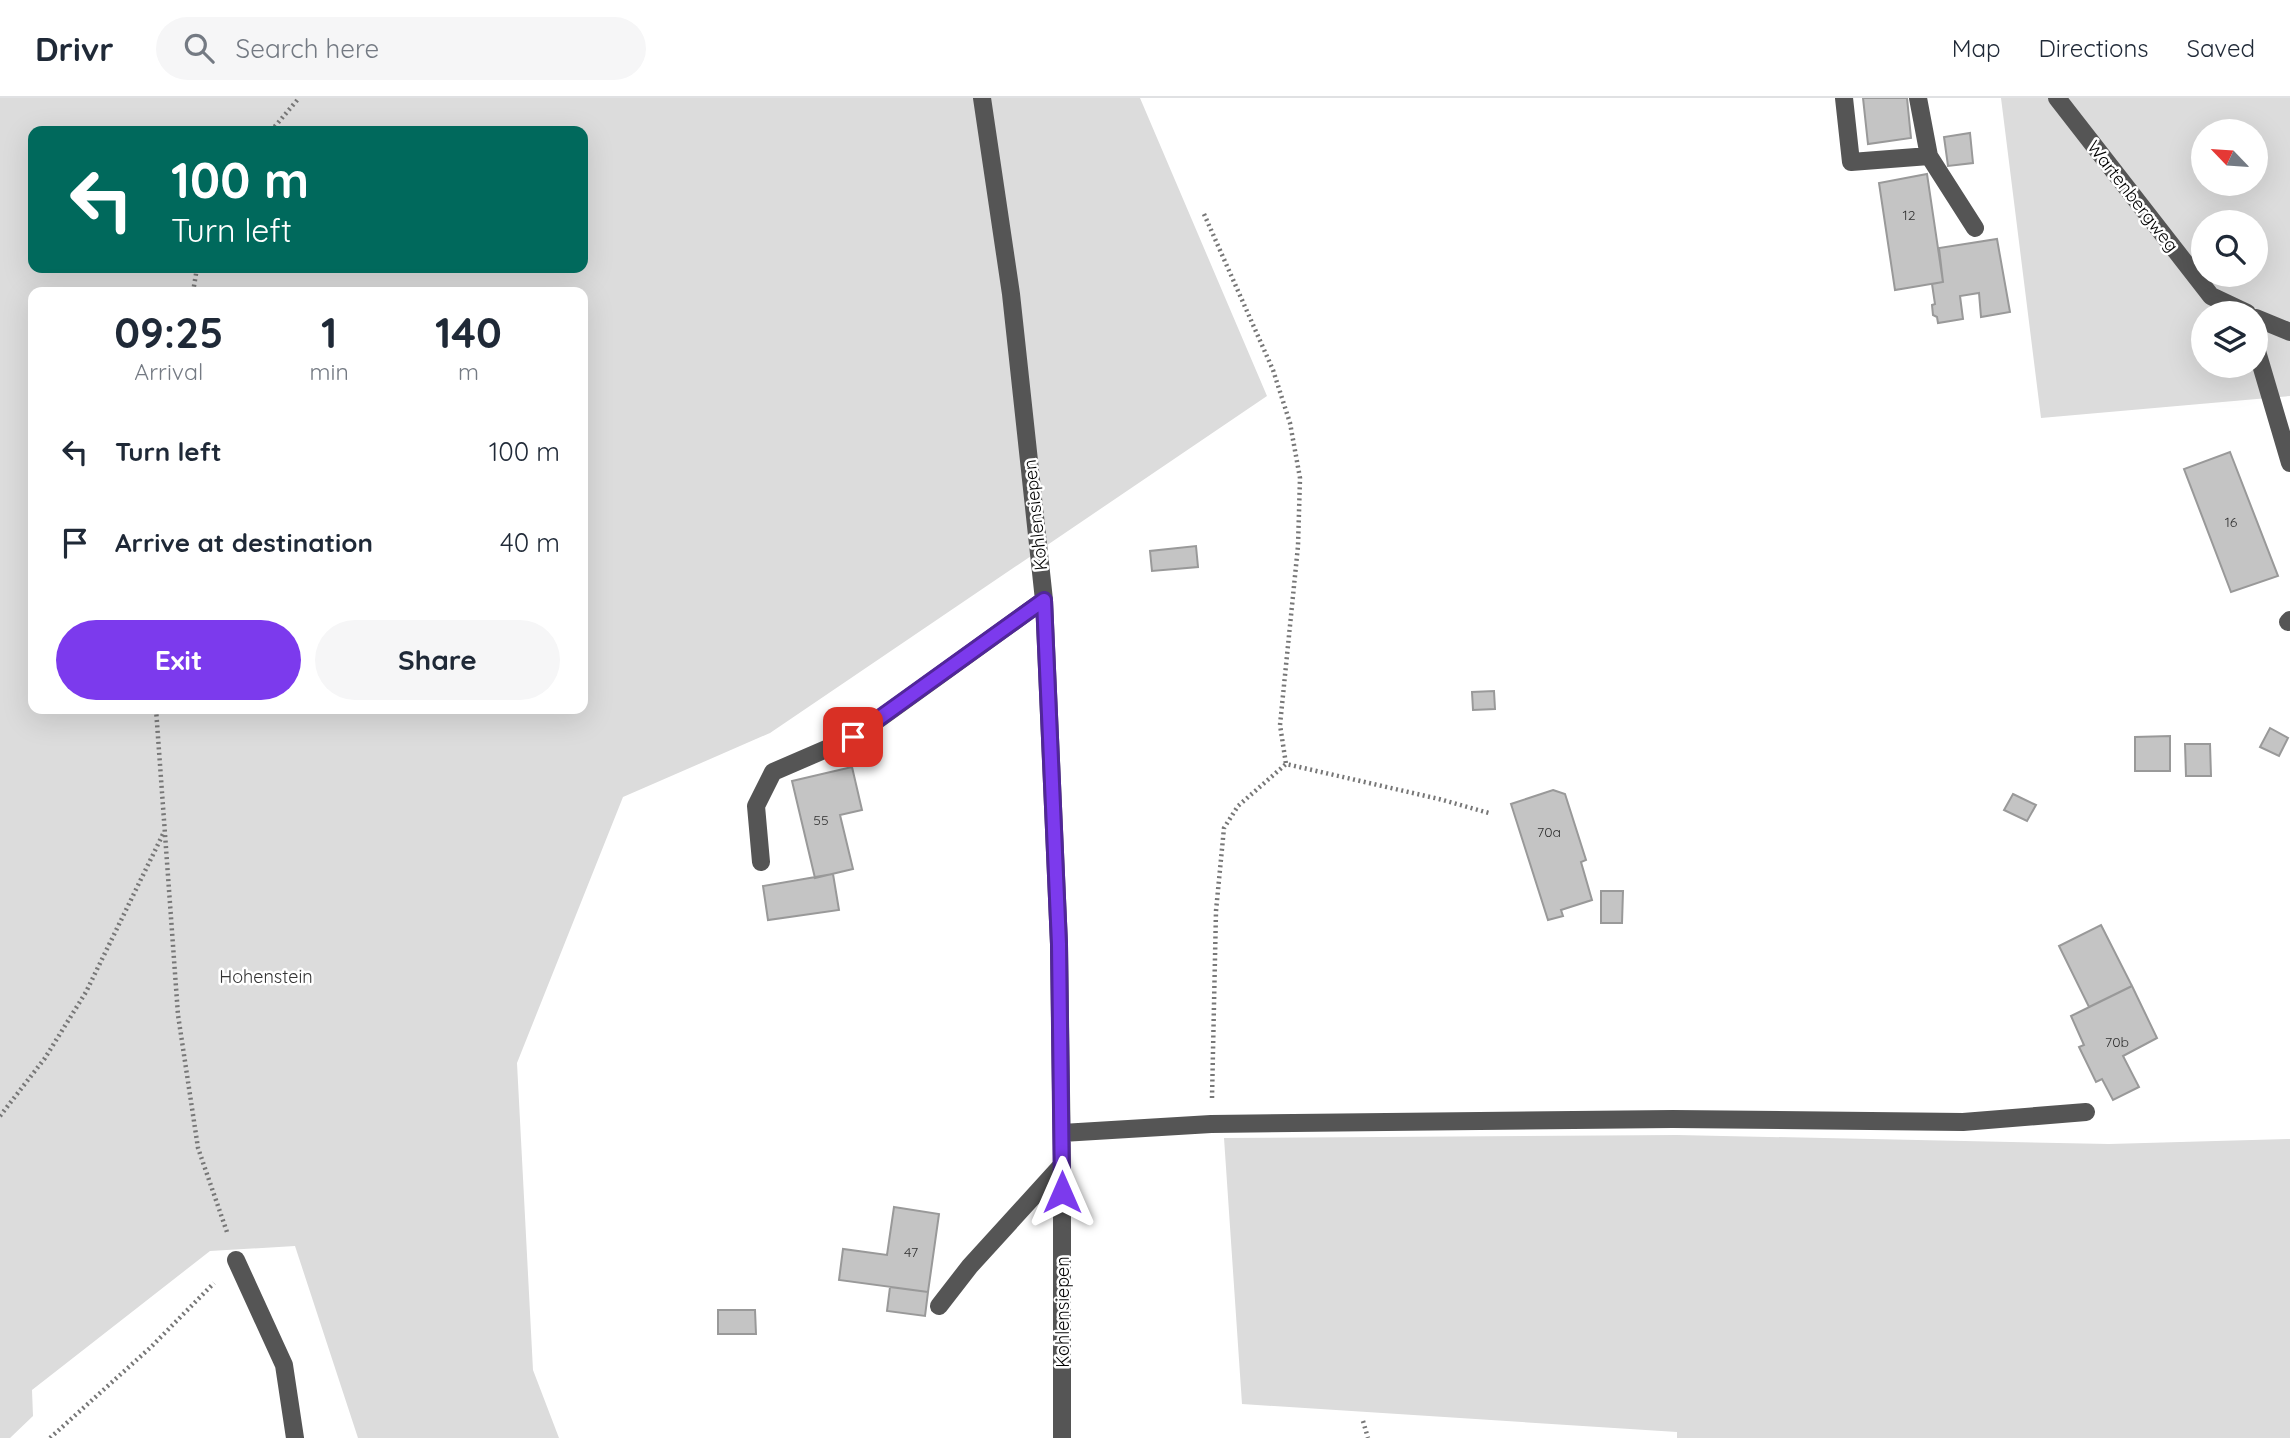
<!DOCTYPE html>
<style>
body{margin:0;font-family:Quicksand,sans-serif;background:#f6f6f7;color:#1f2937;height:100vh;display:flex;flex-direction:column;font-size:26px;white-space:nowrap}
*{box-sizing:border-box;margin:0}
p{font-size:23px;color:#747a83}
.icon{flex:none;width:38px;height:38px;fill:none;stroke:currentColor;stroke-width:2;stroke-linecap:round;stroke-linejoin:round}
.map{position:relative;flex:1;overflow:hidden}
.panel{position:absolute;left:28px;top:189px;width:560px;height:427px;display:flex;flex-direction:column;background:#fff;border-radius:14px;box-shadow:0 7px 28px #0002}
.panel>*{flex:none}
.guide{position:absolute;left:28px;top:28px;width:560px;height:147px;border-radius:14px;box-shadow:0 7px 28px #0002;background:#00695c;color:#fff;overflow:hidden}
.needle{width:46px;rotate:295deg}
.buttons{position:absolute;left:2191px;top:21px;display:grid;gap:14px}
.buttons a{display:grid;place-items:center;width:77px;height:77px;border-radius:50%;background:#fff;box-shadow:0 7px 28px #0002;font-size:35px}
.pin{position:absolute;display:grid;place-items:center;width:60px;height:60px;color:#fff;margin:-30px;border-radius:14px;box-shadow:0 4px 10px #0006}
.me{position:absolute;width:77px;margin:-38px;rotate:0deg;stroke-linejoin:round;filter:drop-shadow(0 0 5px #0008)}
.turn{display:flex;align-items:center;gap:24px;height:147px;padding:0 28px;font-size:32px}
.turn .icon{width:91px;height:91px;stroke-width:2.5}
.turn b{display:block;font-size:49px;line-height:60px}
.eta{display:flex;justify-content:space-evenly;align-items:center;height:119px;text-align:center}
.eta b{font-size:42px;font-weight:700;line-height:49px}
.action{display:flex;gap:14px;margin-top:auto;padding:14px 28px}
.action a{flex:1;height:80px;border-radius:42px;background:#7c3aed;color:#fff;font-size:28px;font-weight:700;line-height:80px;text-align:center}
.action a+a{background:#f6f6f7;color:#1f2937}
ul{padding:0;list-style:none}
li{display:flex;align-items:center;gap:21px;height:91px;padding:0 28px}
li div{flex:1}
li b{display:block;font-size:26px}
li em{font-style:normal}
header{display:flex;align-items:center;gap:42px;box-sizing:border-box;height:98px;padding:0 35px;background:#fff;border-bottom:2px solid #e0e1e3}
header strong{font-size:33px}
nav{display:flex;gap:38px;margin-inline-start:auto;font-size:24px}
.search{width:490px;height:63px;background:#f6f6f7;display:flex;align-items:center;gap:18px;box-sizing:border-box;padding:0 24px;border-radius:38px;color:#747a83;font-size:26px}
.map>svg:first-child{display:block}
.green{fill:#dcdcdc;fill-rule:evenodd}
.building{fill:#c4c4c4;stroke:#999;stroke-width:2}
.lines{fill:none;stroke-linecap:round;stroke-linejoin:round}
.path{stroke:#777;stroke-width:4.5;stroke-dasharray:2 3.5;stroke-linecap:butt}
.minor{stroke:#555;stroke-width:18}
.route-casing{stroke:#51269a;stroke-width:18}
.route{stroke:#7c3aed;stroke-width:12}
.labels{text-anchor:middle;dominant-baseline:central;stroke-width:5;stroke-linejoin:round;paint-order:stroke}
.number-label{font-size:14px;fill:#313131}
.street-label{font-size:18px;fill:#000;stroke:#fff}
.park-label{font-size:18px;fill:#333;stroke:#fff}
</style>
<header>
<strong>Drivr</strong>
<div class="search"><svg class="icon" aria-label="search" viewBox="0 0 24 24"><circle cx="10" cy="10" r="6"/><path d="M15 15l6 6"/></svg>Search here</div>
<nav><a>Map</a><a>Directions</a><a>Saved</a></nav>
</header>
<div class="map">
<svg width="2290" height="1340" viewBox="0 0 2290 1340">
<rect width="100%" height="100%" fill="#fff"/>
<path class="green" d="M 0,0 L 1140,0 L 1267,298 L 770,635 L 623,699 L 517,965 L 533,1272 L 559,1340 L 358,1340 L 295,1148 L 210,1153 L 32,1292 L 33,1318 L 10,1340 L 0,1340 ZM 33,33 L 583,33 L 583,170 L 33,170 ZM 33,194 L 583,194 L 583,611 L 33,611 Z
M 2001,0 L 2290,0 L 2290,298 L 2041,320 ZM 2203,33 L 2256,33 L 2256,86 L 2203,86 ZM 2203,124 L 2256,124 L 2256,177 L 2203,177 ZM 2203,215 L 2256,215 L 2256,268 L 2203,268 Z
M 1677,1037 L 2109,1046 L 2290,1041 L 2290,1340 L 1677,1340 L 1677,1334 L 1242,1306 L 1224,1040 Z"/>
<path class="building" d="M 1863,0 L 1907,0 L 1911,40 L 1868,46 Z
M 1970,35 L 1973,65 L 1948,68 L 1944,39 Z
M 1927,76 L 1943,184 L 1895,192 L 1879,85 Z
M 1997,141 L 2010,214 L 1981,219 L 1979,195 L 1960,198 L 1963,221 L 1938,225 L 1937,219 L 1933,217 L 1932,207 L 1935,206 L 1932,186 L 1943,184 L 1939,150 Z
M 2230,354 L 2278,478 L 2231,494 L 2184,371 Z
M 1196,448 L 1198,469 L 1152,473 L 1150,453 Z
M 1494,593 L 1495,611 L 1473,612 L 1472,594 Z
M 2270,630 L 2288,640 L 2279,658 L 2260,649 Z
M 2170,638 L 2170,673 L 2135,673 L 2135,639 Z
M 2185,646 L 2210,646 L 2211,678 L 2186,678 Z
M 852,669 L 862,712 L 840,717 L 853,771 L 815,780 L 792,683 Z
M 1553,692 L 1565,696 L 1586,762 L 1581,764 L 1592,802 L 1561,812 L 1563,818 L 1548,822 L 1511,706 Z
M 2013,696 L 2036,707 L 2027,723 L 2004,712 Z
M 833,776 L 839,812 L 768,822 L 763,788 Z
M 1601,793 L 1623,793 L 1622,825 L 1601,825 Z
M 2101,827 L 2132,888 L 2089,909 L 2059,848 Z
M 2132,888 L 2157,940 L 2123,958 L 2139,989 L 2113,1002 L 2102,981 L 2096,984 L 2079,949 L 2084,947 L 2071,918 Z
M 894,1109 L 939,1116 L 928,1194 L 839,1182 L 843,1151 L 887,1157 Z
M 890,1189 L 928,1194 L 925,1218 L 887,1213 Z
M 718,1212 L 755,1212 L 756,1236 L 718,1236 Z"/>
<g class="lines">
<path class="path" d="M 271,33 L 299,0
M 1204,116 L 1273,272 L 1290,325 L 1300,380 L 1298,448 L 1280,627 L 1286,666
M 193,194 L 197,170
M 156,611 L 178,917 L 198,1050 L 228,1137
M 1212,1000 L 1216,813 L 1224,730 L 1238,708 L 1286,666 L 1439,701 L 1489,715
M 0,1018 L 45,960 L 86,894 L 164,734
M 1363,1323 L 1368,1340
M 50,1340 L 151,1249 L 214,1185"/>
<path class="minor" d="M 982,0 L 1011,196 L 1044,502 L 1059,846 L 1062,1067 L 1062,1340
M 1844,0 L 1851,64 L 1929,58
M 1918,0 L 1929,58 L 1975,130
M 2057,0 L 2211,198 L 2247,215
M 2256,220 L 2290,234
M 2256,250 L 2290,365
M 2288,524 L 2290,522
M 761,764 L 756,708 L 773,674 L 854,639 L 1044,502
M 1062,1035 L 1211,1026 L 1673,1021 L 1963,1024 L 2086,1014
M 236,1162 L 284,1267 L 295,1340
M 939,1208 L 970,1168 L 1062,1067"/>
</g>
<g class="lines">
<defs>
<path id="route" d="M 853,639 L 1044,502 L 1059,846 L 1062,1094"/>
</defs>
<use href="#route" class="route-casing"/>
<use href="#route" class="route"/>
</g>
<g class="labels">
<g class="number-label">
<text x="1909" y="117">12</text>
<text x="2231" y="424">16</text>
<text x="821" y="722">55</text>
<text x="1549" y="734">70a</text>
<text x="2117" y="944">70b</text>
<text x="911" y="1154">47</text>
</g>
<g class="street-label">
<text transform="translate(2133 98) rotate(52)">Wartenbergweg</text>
<text transform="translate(1035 417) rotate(-96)">Kohlensiepen</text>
<text transform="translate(1062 1214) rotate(-90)">Kohlensiepen</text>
</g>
<g class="park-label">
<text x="266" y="878">Hohenstein</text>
</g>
</g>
</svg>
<div class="buttons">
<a><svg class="needle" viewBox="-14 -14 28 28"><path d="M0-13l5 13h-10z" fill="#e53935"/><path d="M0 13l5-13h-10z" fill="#747a83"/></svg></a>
<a><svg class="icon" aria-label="search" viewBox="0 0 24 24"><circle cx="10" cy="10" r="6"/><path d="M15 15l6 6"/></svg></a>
<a><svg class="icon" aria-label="layers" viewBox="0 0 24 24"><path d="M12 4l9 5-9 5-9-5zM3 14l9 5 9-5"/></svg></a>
</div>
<div class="pin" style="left:853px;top:639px;background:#d93025"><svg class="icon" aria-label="arrive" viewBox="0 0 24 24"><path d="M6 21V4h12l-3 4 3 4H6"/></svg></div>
<svg class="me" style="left:1062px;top:1094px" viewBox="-20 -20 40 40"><path d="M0-17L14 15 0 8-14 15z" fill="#7c3aed" stroke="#fff" stroke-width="4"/></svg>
<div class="guide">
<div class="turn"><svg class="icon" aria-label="left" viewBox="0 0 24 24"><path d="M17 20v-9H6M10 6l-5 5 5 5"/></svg><div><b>100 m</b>Turn left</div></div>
</div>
<section class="panel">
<div class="eta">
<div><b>09:25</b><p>Arrival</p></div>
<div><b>1</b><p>min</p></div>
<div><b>140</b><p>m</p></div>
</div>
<ul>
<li><svg class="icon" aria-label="left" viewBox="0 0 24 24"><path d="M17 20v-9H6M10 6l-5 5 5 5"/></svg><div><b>Turn left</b></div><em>100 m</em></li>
<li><svg class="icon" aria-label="arrive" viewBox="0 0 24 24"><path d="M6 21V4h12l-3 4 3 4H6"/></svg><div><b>Arrive at destination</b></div><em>40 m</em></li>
</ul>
<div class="action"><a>Exit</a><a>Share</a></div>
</section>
</div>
